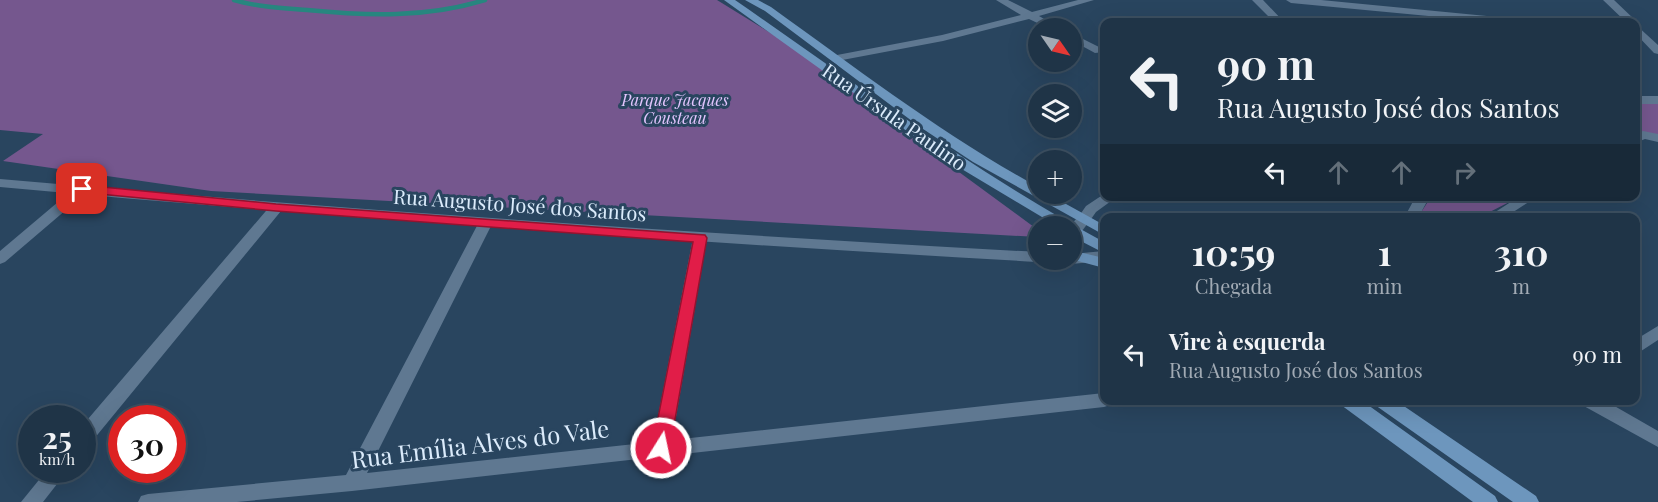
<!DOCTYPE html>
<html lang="pt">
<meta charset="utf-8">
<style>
body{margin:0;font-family:"Playfair Display",serif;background:#2c3f52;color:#f1f3f6;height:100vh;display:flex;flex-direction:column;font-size:22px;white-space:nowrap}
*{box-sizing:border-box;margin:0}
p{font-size:20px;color:#a1aab4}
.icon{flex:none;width:33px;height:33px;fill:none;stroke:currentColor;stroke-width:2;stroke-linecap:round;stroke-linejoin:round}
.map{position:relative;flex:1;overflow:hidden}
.side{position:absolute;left:1100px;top:213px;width:540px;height:192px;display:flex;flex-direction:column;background:#1f3447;border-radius:12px;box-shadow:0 6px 24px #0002,0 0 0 2px #3c4f60}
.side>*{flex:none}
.top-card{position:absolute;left:1100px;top:18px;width:540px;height:183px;border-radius:12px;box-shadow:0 6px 24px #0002,0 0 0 2px #3c4f60;background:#1f3447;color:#f1f3f6;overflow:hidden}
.needle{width:39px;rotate:124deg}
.controls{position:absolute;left:1028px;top:18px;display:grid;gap:12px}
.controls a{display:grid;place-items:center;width:54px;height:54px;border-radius:50%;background:#1f3447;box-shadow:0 6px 24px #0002,0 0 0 2px #3c4f60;font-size:30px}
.speed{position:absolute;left:18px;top:405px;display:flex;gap:12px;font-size:30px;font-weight:700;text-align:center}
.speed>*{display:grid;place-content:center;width:78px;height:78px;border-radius:50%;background:#1f3447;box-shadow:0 6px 24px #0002,0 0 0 2px #3c4f60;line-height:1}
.speed small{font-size:15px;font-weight:400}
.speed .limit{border:9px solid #d22;background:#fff;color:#111}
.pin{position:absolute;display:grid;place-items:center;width:51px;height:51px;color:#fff;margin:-26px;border-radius:12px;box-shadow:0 3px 9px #0006}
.me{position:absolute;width:66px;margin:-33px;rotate:10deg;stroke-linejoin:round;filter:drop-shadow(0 0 4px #0008)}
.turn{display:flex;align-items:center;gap:21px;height:126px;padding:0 18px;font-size:27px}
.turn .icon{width:78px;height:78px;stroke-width:2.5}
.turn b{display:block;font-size:42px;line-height:51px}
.lanes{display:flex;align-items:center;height:57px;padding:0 18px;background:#0003;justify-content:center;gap:30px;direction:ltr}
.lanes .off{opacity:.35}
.eta{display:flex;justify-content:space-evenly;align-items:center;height:102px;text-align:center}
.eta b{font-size:36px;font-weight:700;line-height:42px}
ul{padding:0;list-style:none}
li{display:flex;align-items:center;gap:18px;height:78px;padding:0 18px}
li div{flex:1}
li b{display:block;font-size:22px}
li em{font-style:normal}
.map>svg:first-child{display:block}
.green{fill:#75578e}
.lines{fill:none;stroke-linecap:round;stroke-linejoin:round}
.stream{stroke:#27867f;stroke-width:4.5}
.minor{fill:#5f7891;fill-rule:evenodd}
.tertiary{fill:#5f7891;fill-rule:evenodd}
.secondary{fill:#6d96bd;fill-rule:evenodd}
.route{fill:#e11d48;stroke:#92132f;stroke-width:1.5}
.labels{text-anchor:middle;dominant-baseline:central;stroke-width:6;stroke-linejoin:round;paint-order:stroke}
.far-park-label{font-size:16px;font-style:italic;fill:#e3c5fe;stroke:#29455f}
.street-label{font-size:20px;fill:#dbebfb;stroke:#29455f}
.near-street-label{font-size:24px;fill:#dbebfb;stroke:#29455f}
</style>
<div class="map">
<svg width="1658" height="502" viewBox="0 0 1658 502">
<rect width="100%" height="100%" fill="#29455f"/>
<path class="green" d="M 0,0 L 717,0 L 814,60 L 903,131 L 1038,230 L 1038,237 L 211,191 L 3,161 L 43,134 L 0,130 Z
M 1635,102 L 1658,102 L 1658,136 L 1639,132 L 1635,134 Z
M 1431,197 L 1431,196 L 1519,197 L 1480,217 L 1418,217 Z"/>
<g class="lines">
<path class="stream" d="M 234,0 C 258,7 282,8 307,10 C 368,16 426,18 485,0"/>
<path class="minor" d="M 996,0 L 1008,0 L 1032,12 L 1078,0 L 1094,0 L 1039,16 L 1060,28 L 1048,28 L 1029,19 L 943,41 L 837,61 L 832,58 L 837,55 L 942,35 L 1021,15 Z
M 1252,0 L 1263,0 L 1284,22 L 1274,22 Z
M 1286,0 L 1321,0 L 1518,19 L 1523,22 L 1492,22 L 1291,3 Z
M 1603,0 L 1614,0 L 1635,20 L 1636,22 L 1635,24 L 1626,22 Z
M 1635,24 L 1658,45 L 1658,54 L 1654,53 L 1635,33 Z
M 1071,33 L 1103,49 L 1104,52 L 1095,53 L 1071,40 Z
M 1635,96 L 1658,96 L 1658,104 L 1635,104 Z
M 1643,131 L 1658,134 L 1658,142 L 1645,139 L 1635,143 L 1635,134 Z
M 82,185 L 87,186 L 89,189 L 87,192 L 5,262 L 0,264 L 0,251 L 77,186 Z
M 1104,194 L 1104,196 L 1118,196 L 1096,212 L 1089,222 L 1079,222 L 1077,219 L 1086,206 Z
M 1416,196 L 1430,196 L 1418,218 L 1404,218 Z
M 1520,196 L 1538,196 L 1504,218 L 1486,218 Z
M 276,204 L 283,208 L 281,211 L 89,445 L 82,447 L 82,426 L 271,205 Z
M 486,218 L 493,222 L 367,473 L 653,442 L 693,238 L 700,234 L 707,238 L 672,440 L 1104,393 L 1104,400 L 1113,400 L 1110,405 L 1104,407 L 352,491 L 237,502 L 138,502 L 141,496 L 148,494 L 346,475 L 479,222 Z
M 1658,326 L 1658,340 L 1635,355 L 1635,340 Z
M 1579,400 L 1604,400 L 1658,431 L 1658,447 L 1582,405 Z
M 47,470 L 68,470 L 43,502 L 21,502 Z"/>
<path class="tertiary" d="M 0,179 C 346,210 692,233 1038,252 L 1038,260 L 1044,260 L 1038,262 C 692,242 346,219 0,187 Z
M 1084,215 L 1091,219 L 1076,239 L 1071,240 C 1071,229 1071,218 1084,215 Z
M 1104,251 L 1104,261 L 1071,264 L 1064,260 L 1071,260 L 1071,254 Z"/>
<path class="secondary" d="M 724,0 L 735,0 C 856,84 976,173 1104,242 L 1104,253 L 1071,236 L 1071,226 L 1057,226 L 950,162 Z
M 745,0 L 758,0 L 771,7 C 860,71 942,134 1038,187 L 1038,194 L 1048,194 L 1104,225 L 1104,235 L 973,162 L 920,127 L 765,11 Z
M 1083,253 L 1104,258 L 1104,268 L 1078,261 L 1075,258 L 1078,255 Z
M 1338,400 L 1361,400 L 1495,496 L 1498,502 L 1473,502 L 1341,405 Z
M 1372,400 L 1395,400 L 1536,496 L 1539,502 L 1513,502 L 1375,405 Z"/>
</g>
<path class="route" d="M 82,185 L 276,204 L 705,235 L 707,238 L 670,448 L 667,453 L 661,455 L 655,453 L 652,448 L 693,242 L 276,211 L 78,192 L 76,189 Z"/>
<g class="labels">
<g class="far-park-label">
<text x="675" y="99">Parque Jacques<tspan x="675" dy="18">Cousteau</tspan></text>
</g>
<g class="street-label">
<text transform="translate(895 116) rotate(35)">Rua Úrsula Paulino</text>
<text transform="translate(520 204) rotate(4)">Rua Augusto José dos Santos</text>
</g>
<g class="near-street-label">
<text transform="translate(480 443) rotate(-7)">Rua Emília Alves do Vale</text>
</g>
</g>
</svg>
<div class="controls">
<a><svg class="needle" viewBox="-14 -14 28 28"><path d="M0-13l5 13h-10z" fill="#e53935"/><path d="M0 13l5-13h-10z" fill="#a1aab4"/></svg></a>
<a><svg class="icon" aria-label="layers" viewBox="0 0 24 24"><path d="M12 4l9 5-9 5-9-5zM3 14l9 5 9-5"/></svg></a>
<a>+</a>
<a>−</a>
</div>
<div class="speed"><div>25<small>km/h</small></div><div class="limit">30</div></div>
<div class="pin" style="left:82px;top:189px;background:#d93025"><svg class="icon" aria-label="arrive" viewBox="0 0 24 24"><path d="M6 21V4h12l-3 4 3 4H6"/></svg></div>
<svg class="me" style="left:661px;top:448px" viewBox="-20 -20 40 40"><circle r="17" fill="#e11d48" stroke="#fff" stroke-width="3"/><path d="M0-11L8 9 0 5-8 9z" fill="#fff"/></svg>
<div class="top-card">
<div class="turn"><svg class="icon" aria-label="left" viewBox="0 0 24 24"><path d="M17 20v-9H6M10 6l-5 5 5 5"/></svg><div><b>90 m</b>Rua Augusto José dos Santos</div></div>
<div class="lanes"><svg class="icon" aria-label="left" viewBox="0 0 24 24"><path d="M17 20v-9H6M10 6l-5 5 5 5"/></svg><svg class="icon off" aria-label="ahead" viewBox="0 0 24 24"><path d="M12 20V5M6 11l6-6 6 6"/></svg><svg class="icon off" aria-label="ahead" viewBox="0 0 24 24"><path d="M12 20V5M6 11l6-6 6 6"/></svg><svg class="icon off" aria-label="right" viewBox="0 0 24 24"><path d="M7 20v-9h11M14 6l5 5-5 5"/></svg></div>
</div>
<section class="side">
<div class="eta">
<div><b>10:59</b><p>Chegada</p></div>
<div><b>1</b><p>min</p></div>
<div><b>310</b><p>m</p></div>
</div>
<ul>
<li><svg class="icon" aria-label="left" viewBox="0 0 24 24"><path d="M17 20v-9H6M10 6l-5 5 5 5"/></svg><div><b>Vire à esquerda</b><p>Rua Augusto José dos Santos</p></div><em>90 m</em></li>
</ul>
</section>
</div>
